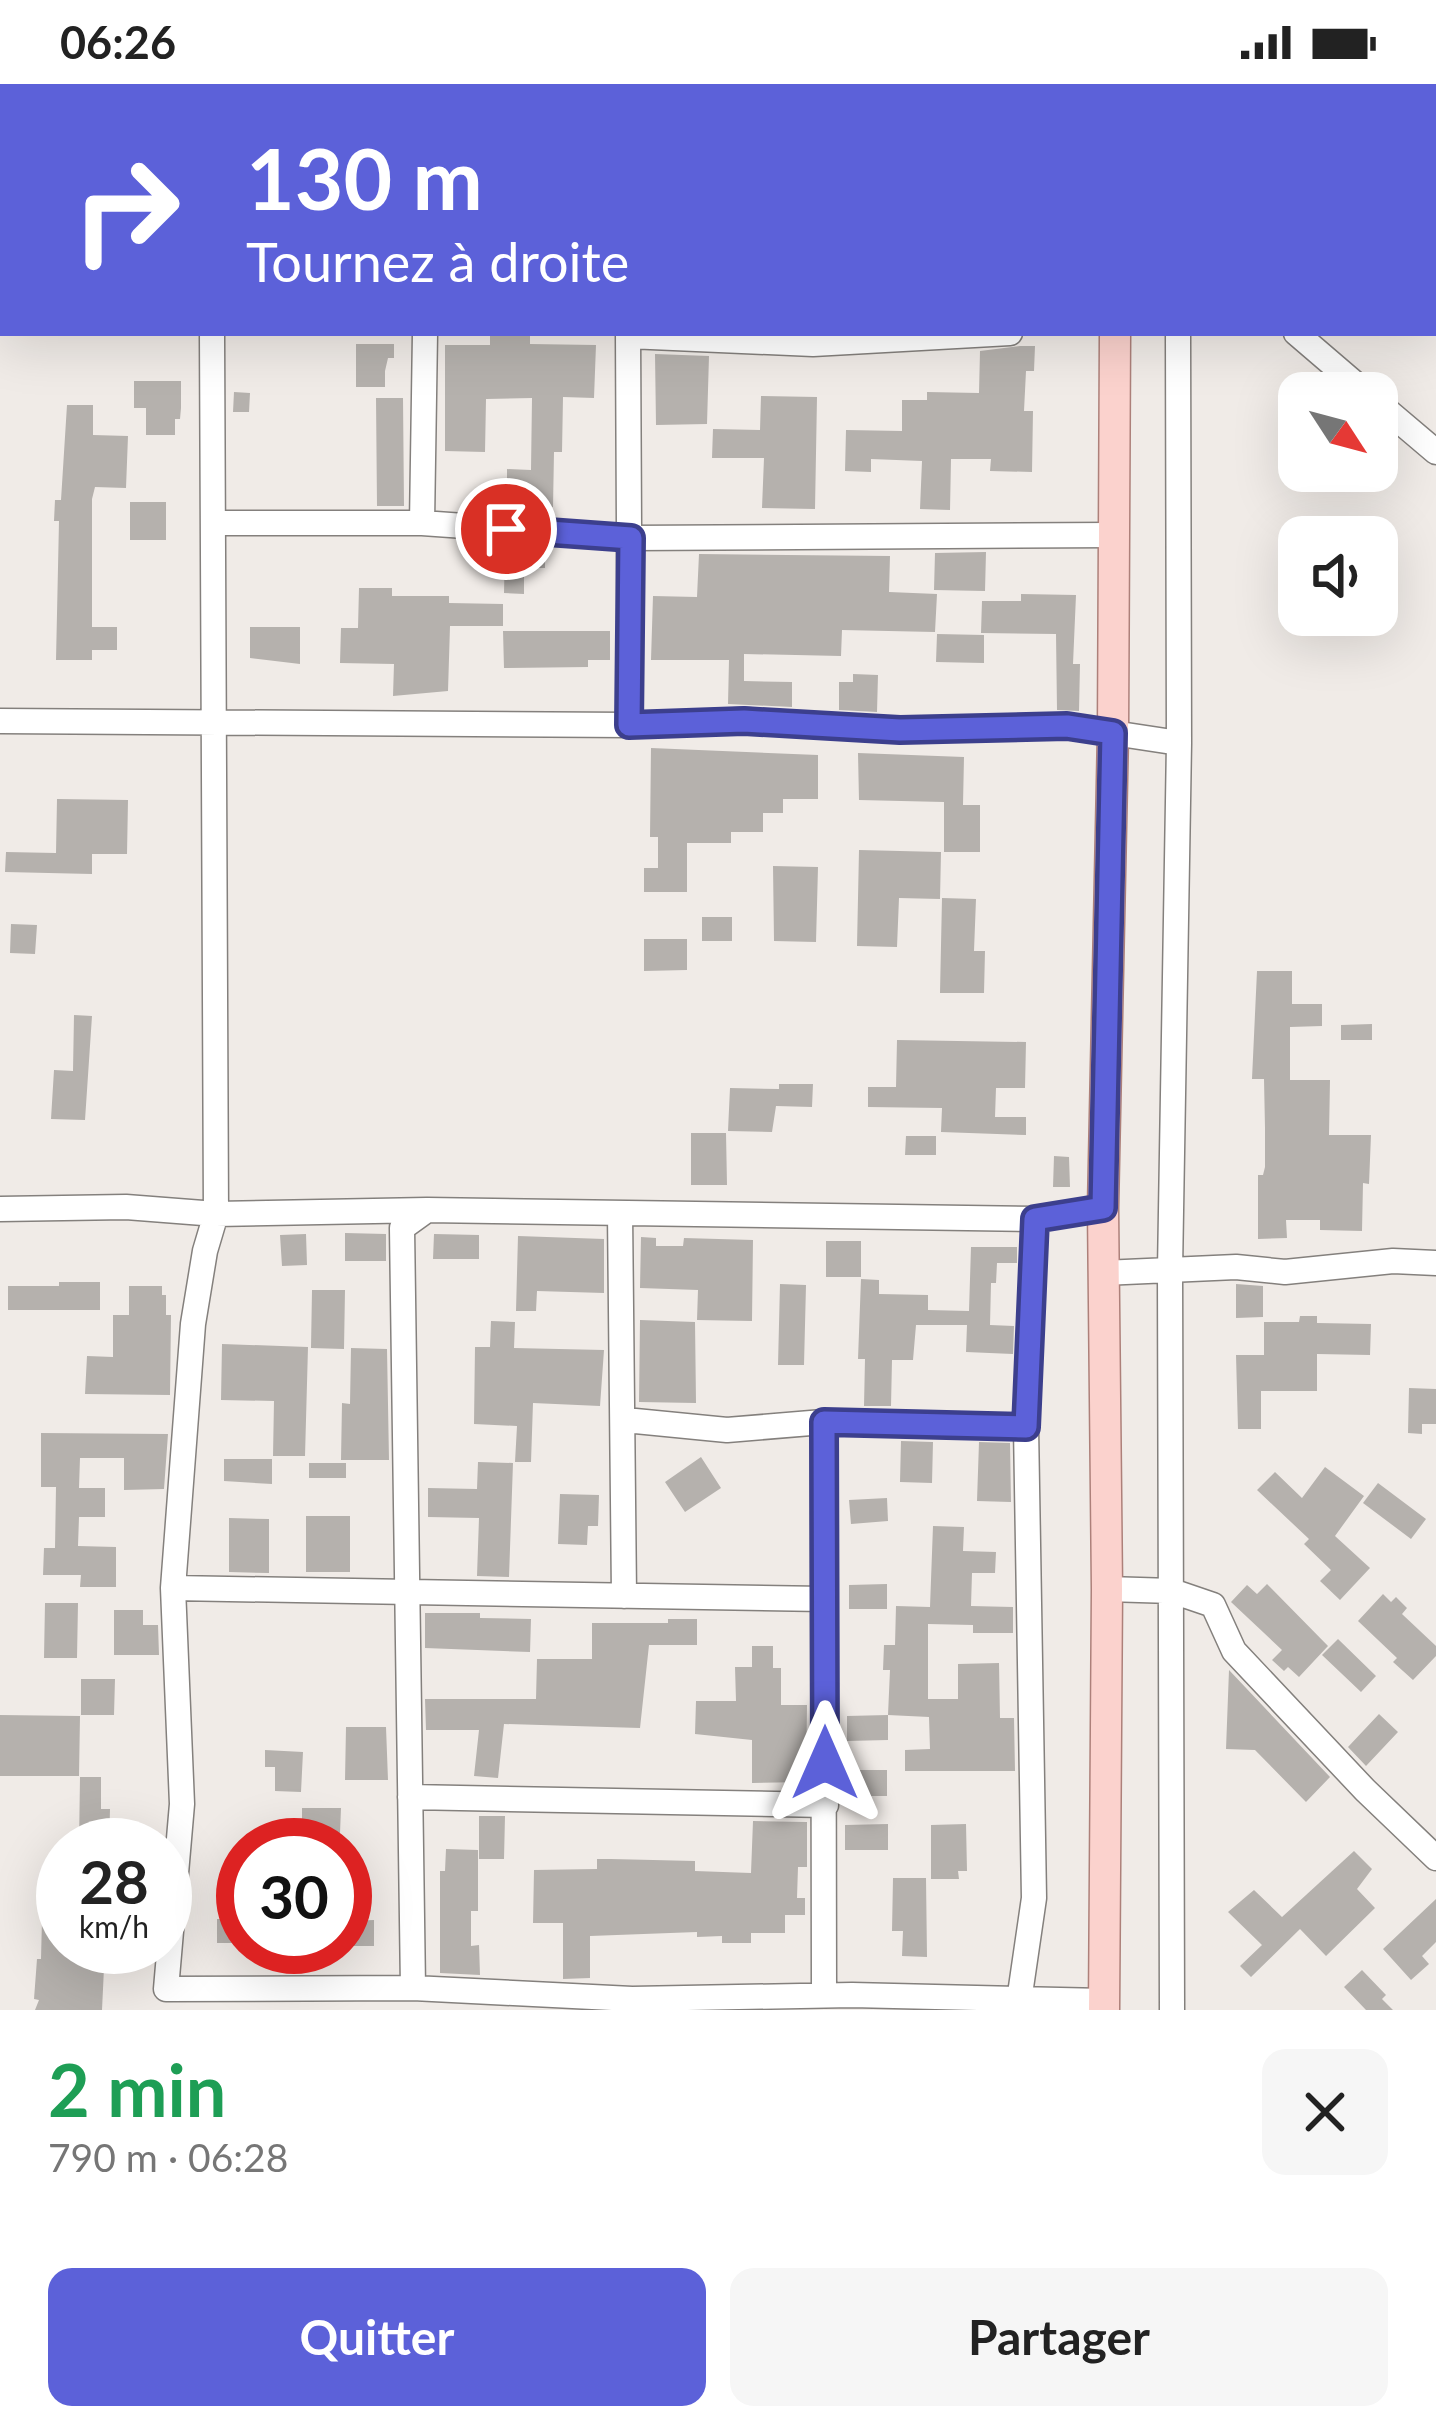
<!DOCTYPE html>
<html lang="fr">
<meta charset="utf-8">
<style>
body{margin:0;font-family:Lato,sans-serif;background:#f6f6f6;color:#222;height:100vh;display:flex;flex-direction:column;font-size:45px;white-space:nowrap}
*{box-sizing:border-box;margin:0}
p{font-size:39px;color:#767676}
.icon{flex:none;width:66px;height:66px;fill:none;stroke:currentColor;stroke-width:2;stroke-linecap:round;stroke-linejoin:round}
.map{position:relative;height:1926px;overflow:hidden}
.drawer{display:flex;flex-direction:column;background:#fff;flex:1}
.drawer>*{flex:none}
.banner{position:absolute;left:0px;top:0px;width:1437px;height:252px;box-shadow:0 12px 48px #0002;background:#5c61d9;color:#fff;overflow:hidden}
.needle{width:78px;rotate:126deg}
.controls{position:absolute;left:1278px;top:288px;display:grid;gap:24px}
.controls a{display:grid;place-items:center;width:120px;height:120px;border-radius:24px;background:#fff;box-shadow:0 12px 48px #0002;font-size:60px}
.speed{position:absolute;left:36px;top:1734px;display:flex;gap:24px;font-size:60px;font-weight:700;text-align:center}
.speed>*{display:grid;place-content:center;width:156px;height:156px;border-radius:50%;background:#fff;box-shadow:0 12px 48px #0002;line-height:1}
.speed small{font-size:30px;font-weight:400}
.speed .limit{border:18px solid #d22;background:#fff;color:#111}
.pin{position:absolute;display:grid;place-items:center;width:102px;height:102px;color:#fff;margin:-51px;border:6px solid #fff;border-radius:50%;box-shadow:0 3px 12px #0007}
.me{position:absolute;width:132px;margin:-66px;rotate:0deg;stroke-linejoin:round;filter:drop-shadow(0 0 9px #0008)}
.turn{display:flex;align-items:center;gap:42px;height:252px;padding:0 48px;font-size:54px}
.turn .icon{width:156px;height:156px;stroke-width:2.5}
.turn b{display:block;font-size:84px;line-height:102px}
.round{display:grid;place-items:center;flex:none;width:126px;height:126px;border-radius:24px;background:#f6f6f6}
.overview{display:flex;align-items:center;justify-content:space-between;height:204px;padding:0 48px}
h1{font-size:72px;font-weight:700;line-height:90px;color:#1e9e55}
.primary-button{display:flex;gap:24px;margin-top:auto;padding:24px 48px}
.primary-button a{flex:1;height:138px;border-radius:24px;background:#5c61d9;color:#fff;font-size:48px;font-weight:700;line-height:138px;text-align:center}
.primary-button a+a{background:#f6f6f6;color:#222}
.status{display:flex;justify-content:space-between;align-items:center;height:84px;padding:0 60px;background:#fff;direction:ltr}
.status svg{height:33px;fill:currentColor}
.map>svg:first-child{display:block}
.building{fill:#b5b1ad}
.lines{fill:none;stroke-linecap:round;stroke-linejoin:round}
.minor-casing{stroke:#84807d;stroke-width:27}
.major-casing{stroke:#ad807a;stroke-width:33}
.minor{stroke:#fff;stroke-width:24}
.major{stroke:#fbd2cd;stroke-width:30}
.route-casing{stroke:#3c3f8d;stroke-width:30}
.route{stroke:#5c61d9;stroke-width:21}
</style>
<div class="status"><b>06:26</b><svg viewBox="0 0 49 12"><path d="M0 12V9h3v3zM5 12V6h3v6zM10 12V3h3v9zM15 12V0h3v12zM26 1h20v11H26zM47 4h2v5h-2z"/></svg></div>
<div class="map">
<svg width="1436" height="1926" viewBox="0 0 1436 1926">
<rect width="100%" height="100%" fill="#f0ebe7"/>
<path class="building" d="M 498,249 L 530,249 L 530,260 L 596,261 L 594,314 L 563,313 L 562,368 L 554,368 L 553,423 L 507,423 L 507,385 L 531,386 L 532,314 L 486,315 L 485,368 L 445,367 L 445,261 L 490,261 L 490,251 Z
M 356,260 L 394,260 L 394,274 L 388,274 L 385,287 L 385,303 L 356,303 Z
M 1020,262 L 1035,262 L 1034,287 L 1026,287 L 1024,327 L 1033,327 L 1032,388 L 990,387 L 991,375 L 951,375 L 950,426 L 920,425 L 922,377 L 871,375 L 871,388 L 845,387 L 846,346 L 902,347 L 902,316 L 927,316 L 927,308 L 979,309 L 980,267 Z
M 655,270 L 709,272 L 707,340 L 656,341 Z
M 134,297 L 181,297 L 181,324 L 180,335 L 175,335 L 175,351 L 146,351 L 146,324 L 134,324 Z
M 234,308 L 250,309 L 249,328 L 233,328 Z
M 761,312 L 817,313 L 815,425 L 762,424 L 764,374 L 712,374 L 713,345 L 760,346 Z
M 376,314 L 403,314 L 404,422 L 377,422 Z
M 67,321 L 93,321 L 93,351 L 128,352 L 126,404 L 95,403 L 92,415 L 92,543 L 117,543 L 117,566 L 92,566 L 92,576 L 56,576 L 59,437 L 54,437 L 55,416 L 61,416 Z
M 130,418 L 166,418 L 166,456 L 130,456 Z
M 505,462 L 545,464 L 545,484 L 524,484 L 524,510 L 504,509 Z
M 986,468 L 985,507 L 934,506 L 935,469 Z
M 699,470 L 890,472 L 889,508 L 937,510 L 935,548 L 842,546 L 841,572 L 744,570 L 744,597 L 792,598 L 792,623 L 728,620 L 729,576 L 651,576 L 653,512 L 697,513 Z
M 359,504 L 392,504 L 392,512 L 449,512 L 449,519 L 503,520 L 503,542 L 450,542 L 448,607 L 393,612 L 394,580 L 340,579 L 341,544 L 358,544 Z
M 1021,510 L 1076,511 L 1073,580 L 1080,580 L 1079,627 L 1057,626 L 1056,550 L 981,549 L 982,517 L 1021,517 Z
M 250,543 L 300,543 L 300,580 L 250,574 Z
M 503,547 L 610,547 L 610,576 L 588,576 L 588,583 L 504,584 Z
M 937,550 L 984,551 L 984,579 L 936,578 Z
M 853,590 L 878,591 L 877,628 L 839,626 L 839,598 L 853,598 Z
M 651,664 L 818,671 L 818,715 L 783,715 L 783,729 L 763,729 L 763,748 L 731,748 L 731,759 L 687,759 L 687,808 L 644,808 L 644,784 L 658,784 L 658,753 L 650,753 Z
M 858,669 L 964,673 L 963,721 L 980,721 L 980,768 L 944,768 L 944,718 L 859,716 Z
M 57,715 L 128,716 L 127,770 L 92,770 L 92,790 L 5,788 L 6,768 L 56,769 Z
M 859,766 L 941,768 L 940,815 L 899,814 L 897,863 L 857,862 Z
M 773,782 L 818,783 L 816,858 L 774,857 Z
M 942,814 L 976,815 L 974,867 L 985,867 L 984,909 L 940,909 Z
M 702,833 L 732,833 L 732,857 L 702,857 Z
M 11,840 L 37,841 L 35,870 L 10,869 Z
M 644,855 L 687,855 L 687,886 L 644,887 Z
M 1257,887 L 1292,887 L 1292,920 L 1322,920 L 1322,942 L 1290,943 L 1290,996 L 1330,996 L 1329,1051 L 1371,1051 L 1369,1100 L 1363,1099 L 1362,1147 L 1320,1146 L 1320,1136 L 1286,1136 L 1287,1154 L 1258,1155 L 1258,1091 L 1263,1091 L 1265,1083 L 1265,1044 L 1264,995 L 1252,995 Z
M 74,931 L 92,932 L 85,1036 L 51,1035 L 54,986 L 73,987 Z
M 1372,940 L 1372,956 L 1341,956 L 1341,941 Z
M 897,956 L 1026,958 L 1025,1004 L 996,1004 L 995,1033 L 1026,1033 L 1026,1051 L 941,1048 L 942,1024 L 868,1023 L 868,1003 L 896,1003 Z
M 779,1000 L 813,1000 L 812,1023 L 776,1022 L 772,1048 L 728,1047 L 730,1004 L 779,1005 Z
M 691,1049 L 726,1049 L 727,1101 L 691,1101 Z
M 906,1052 L 936,1052 L 936,1071 L 905,1071 Z
M 1054,1072 L 1069,1073 L 1070,1103 L 1053,1103 Z
M 345,1149 L 386,1150 L 386,1177 L 345,1177 Z
M 306,1150 L 307,1181 L 282,1182 L 280,1151 Z
M 434,1150 L 479,1151 L 479,1175 L 433,1175 Z
M 518,1152 L 604,1155 L 604,1209 L 537,1207 L 536,1227 L 516,1227 Z
M 641,1153 L 656,1154 L 656,1162 L 683,1162 L 684,1154 L 753,1156 L 752,1237 L 697,1236 L 698,1206 L 640,1204 Z
M 826,1157 L 861,1157 L 861,1193 L 826,1193 Z
M 971,1163 L 1017,1163 L 1017,1179 L 997,1179 L 996,1199 L 991,1199 L 990,1241 L 1014,1242 L 1013,1270 L 966,1268 L 967,1241 L 916,1241 L 913,1276 L 892,1276 L 891,1322 L 864,1322 L 865,1275 L 858,1275 L 861,1195 L 879,1196 L 879,1210 L 928,1211 L 928,1226 L 969,1227 Z
M 59,1198 L 100,1198 L 100,1226 L 8,1226 L 8,1202 L 59,1202 Z
M 780,1200 L 806,1201 L 804,1281 L 778,1281 Z
M 1236,1200 L 1263,1202 L 1263,1233 L 1236,1234 Z
M 129,1202 L 162,1202 L 162,1211 L 166,1211 L 166,1231 L 171,1231 L 170,1311 L 85,1310 L 87,1272 L 113,1273 L 113,1231 L 129,1231 Z
M 312,1206 L 345,1206 L 344,1265 L 311,1264 Z
M 1300,1232 L 1317,1232 L 1317,1239 L 1371,1240 L 1370,1271 L 1317,1270 L 1317,1307 L 1261,1307 L 1261,1345 L 1238,1345 L 1236,1271 L 1264,1271 L 1264,1238 L 1299,1238 Z
M 640,1236 L 695,1238 L 696,1319 L 639,1318 Z
M 491,1237 L 515,1238 L 514,1264 L 604,1266 L 600,1322 L 533,1319 L 531,1378 L 515,1378 L 517,1342 L 474,1340 L 475,1263 L 490,1263 Z
M 222,1260 L 308,1263 L 305,1372 L 273,1372 L 274,1317 L 221,1316 Z
M 351,1264 L 387,1265 L 389,1376 L 341,1376 L 342,1319 L 350,1320 Z
M 1409,1304 L 1436,1305 L 1436,1340 L 1422,1340 L 1422,1350 L 1408,1349 Z
M 41,1349 L 168,1350 L 164,1405 L 124,1406 L 124,1374 L 80,1374 L 79,1404 L 105,1404 L 105,1433 L 79,1433 L 78,1462 L 116,1463 L 116,1503 L 80,1503 L 81,1491 L 43,1491 L 44,1464 L 55,1464 L 56,1403 L 41,1403 Z
M 901,1357 L 933,1358 L 932,1399 L 900,1398 Z
M 979,1358 L 1010,1359 L 1011,1418 L 977,1417 Z
M 701,1373 L 721,1404 L 685,1428 L 665,1398 Z
M 224,1375 L 272,1375 L 272,1400 L 224,1397 Z
M 478,1378 L 513,1379 L 509,1493 L 477,1492 L 479,1434 L 428,1433 L 428,1404 L 477,1405 Z
M 309,1379 L 346,1379 L 346,1394 L 309,1394 Z
M 1325,1383 L 1364,1412 L 1335,1452 L 1370,1484 L 1340,1516 L 1320,1497 L 1331,1486 L 1304,1460 L 1309,1455 L 1257,1406 L 1275,1388 L 1302,1414 Z
M 1378,1399 L 1426,1435 L 1411,1455 L 1363,1419 Z
M 560,1410 L 599,1411 L 598,1442 L 588,1442 L 587,1461 L 558,1460 Z
M 887,1414 L 888,1437 L 851,1440 L 849,1416 Z
M 306,1432 L 350,1432 L 350,1488 L 306,1488 Z
M 229,1434 L 269,1435 L 269,1489 L 229,1488 Z
M 933,1442 L 964,1443 L 963,1467 L 996,1468 L 995,1489 L 972,1489 L 971,1522 L 1013,1523 L 1013,1549 L 973,1549 L 973,1541 L 928,1540 L 928,1615 L 958,1615 L 958,1580 L 999,1579 L 1000,1634 L 1014,1634 L 1015,1687 L 905,1687 L 905,1666 L 930,1665 L 929,1633 L 888,1631 L 890,1586 L 883,1586 L 884,1561 L 895,1561 L 896,1522 L 930,1523 Z
M 887,1500 L 887,1525 L 849,1525 L 849,1501 Z
M 1267,1500 L 1328,1562 L 1299,1593 L 1288,1583 L 1284,1587 L 1272,1576 L 1282,1566 L 1231,1518 L 1247,1501 L 1257,1510 Z
M 1383,1510 L 1391,1518 L 1396,1513 L 1407,1524 L 1402,1530 L 1436,1562 L 1436,1572 L 1413,1596 L 1393,1578 L 1397,1574 L 1358,1537 Z
M 45,1519 L 78,1519 L 77,1574 L 44,1574 Z
M 114,1526 L 143,1526 L 143,1541 L 158,1541 L 159,1571 L 114,1571 Z
M 425,1529 L 480,1529 L 480,1534 L 531,1535 L 530,1568 L 425,1564 Z
M 668,1535 L 697,1535 L 697,1561 L 649,1561 L 640,1644 L 504,1640 L 498,1694 L 474,1692 L 479,1646 L 426,1646 L 425,1615 L 536,1615 L 537,1575 L 592,1575 L 592,1539 L 668,1539 Z
M 1338,1555 L 1376,1592 L 1361,1608 L 1322,1571 Z
M 752,1562 L 773,1562 L 773,1584 L 781,1584 L 781,1621 L 807,1621 L 806,1698 L 752,1699 L 752,1656 L 695,1650 L 696,1617 L 736,1617 L 735,1583 L 752,1583 Z
M 1229,1586 L 1330,1693 L 1306,1718 L 1255,1666 L 1226,1665 Z
M 81,1595 L 115,1595 L 114,1631 L 81,1631 Z
M 1379,1630 L 1398,1648 L 1366,1682 L 1348,1663 Z
M 0,1631 L 80,1632 L 79,1692 L 0,1692 Z
M 888,1631 L 888,1656 L 847,1657 L 847,1632 Z
M 346,1643 L 386,1643 L 388,1696 L 345,1696 Z
M 265,1666 L 303,1668 L 301,1708 L 275,1707 L 275,1683 L 265,1683 Z
M 846,1686 L 887,1686 L 887,1712 L 846,1712 Z
M 80,1693 L 101,1693 L 101,1725 L 110,1725 L 109,1761 L 79,1761 Z
M 302,1724 L 341,1724 L 340,1749 L 302,1749 Z
M 479,1732 L 505,1732 L 504,1775 L 479,1775 Z
M 753,1737 L 807,1738 L 807,1783 L 798,1783 L 797,1814 L 805,1814 L 805,1831 L 785,1831 L 785,1849 L 751,1849 L 751,1859 L 722,1859 L 722,1852 L 697,1853 L 697,1848 L 590,1852 L 590,1894 L 563,1895 L 563,1839 L 533,1839 L 534,1786 L 597,1785 L 597,1775 L 611,1775 L 695,1777 L 695,1787 L 751,1789 Z
M 888,1740 L 888,1766 L 845,1766 L 845,1741 Z
M 966,1740 L 967,1787 L 958,1787 L 959,1795 L 931,1795 L 931,1741 Z
M 446,1765 L 478,1766 L 478,1827 L 471,1827 L 471,1862 L 479,1861 L 480,1891 L 440,1889 L 440,1787 L 445,1787 Z
M 1354,1767 L 1372,1785 L 1357,1805 L 1375,1824 L 1326,1872 L 1300,1845 L 1251,1893 L 1240,1882 L 1262,1861 L 1228,1828 L 1254,1806 L 1282,1833 Z
M 893,1794 L 926,1794 L 927,1873 L 902,1872 L 903,1847 L 892,1847 Z
M 43,1796 L 63,1797 L 63,1863 L 105,1863 L 102,1926 L 35,1926 L 39,1916 L 34,1915 L 37,1875 L 41,1875 Z
M 1436,1815 L 1436,1858 L 1422,1872 L 1429,1880 L 1411,1896 L 1383,1865 Z
M 217,1835 L 243,1835 L 243,1859 L 217,1859 Z
M 374,1836 L 374,1862 L 345,1862 L 345,1837 Z
M 1362,1886 L 1386,1911 L 1382,1915 L 1393,1926 L 1366,1926 L 1344,1903 Z"/>
<g class="lines">
<defs>
<path id="minor" d="M 210,0 L 210,3
M 427,0 L 428,3
M 1173,0 L 1173,3
M 827,3 L 827,0
M 628,249 L 630,641
M 1296,249 L 1366,309
M 628,252 L 813,260 L 1010,249
M 1377,318 L 1436,368
M 214,439 L 422,439 L 631,454 L 1114,451
M 422,439 L 425,249
M 0,637 L 630,641 L 744,636 L 900,646 L 1067,642 L 1179,659
M 0,1125 L 126,1123 L 216,1130 L 212,249
M 427,1126 L 402,1144 L 413,1904 L 166,1905 L 182,1720 L 173,1504 L 193,1240 L 205,1167 L 216,1130 L 427,1126 L 1035,1135 L 1103,1124
M 620,1129 L 624,1512
M 1103,1189 L 1236,1183 L 1285,1188 L 1393,1177 L 1436,1179
M 625,1336 L 727,1346 L 823,1338 L 1026,1343
M 823,1338 L 824,1911
M 173,1504 L 824,1515
M 1107,1505 L 1172,1507 L 1213,1521 L 1234,1567 L 1365,1706 L 1436,1774
M 410,1713 L 826,1721
M 413,1904 L 632,1915 L 852,1911 L 1104,1917
M 1019,1917 L 1034,1814 L 1026,1343 L 1035,1135
M 1172,1926 L 1170,1186 L 1179,659 L 1178,249"/>
<path id="major" d="M 1117,3 L 1117,0
M 1104,1926 L 1107,1505 L 1103,1124 L 1113,649 L 1115,249"/>
</defs>
<use href="#minor" class="minor-casing"/>
<use href="#major" class="major-casing"/>
<use href="#minor" class="minor"/>
<use href="#major" class="major"/>
</g>
<g class="lines">
<defs>
<path id="route" d="M 506,445 L 631,454 L 629,641 L 744,637 L 900,646 L 1067,642 L 1113,649 L 1103,1124 L 1035,1135 L 1026,1343 L 824,1338 L 825,1679"/>
</defs>
<use href="#route" class="route-casing"/>
<use href="#route" class="route"/>
</g>
</svg>
<div class="controls">
<a><svg class="needle" viewBox="-14 -14 28 28"><path d="M0-13l5 13h-10z" fill="#e53935"/><path d="M0 13l5-13h-10z" fill="#767676"/></svg></a>
<a><svg class="icon" aria-label="sound" viewBox="0 0 24 24"><path d="M4 9h4l5-4v14l-5-4H4zM17 9q2 3 0 6"/></svg></a>
</div>
<div class="speed"><div>28<small>km/h</small></div><div class="limit">30</div></div>
<div class="pin" style="left:506px;top:445px;background:#d93025"><svg class="icon" aria-label="arrive" viewBox="0 0 24 24"><path d="M6 21V4h12l-3 4 3 4H6"/></svg></div>
<svg class="me" style="left:825px;top:1679px" viewBox="-20 -20 40 40"><path d="M0-17L14 15 0 8-14 15z" fill="#5c61d9" stroke="#fff" stroke-width="4"/></svg>
<div class="banner">
<div class="turn"><svg class="icon" aria-label="right" viewBox="0 0 24 24"><path d="M7 20v-9h11M14 6l5 5-5 5"/></svg><div><b>130 m</b>Tournez à droite</div></div>
</div>
</div>
<section class="drawer">
<div class="overview"><div><h1>2 min</h1><p>790 m · 06:28</p></div><a class="round"><svg class="icon" aria-label="close" viewBox="0 0 24 24"><path d="M6 6l12 12M18 6L6 18"/></svg></a></div>
<div class="primary-button"><a>Quitter</a><a>Partager</a></div>
</section>
